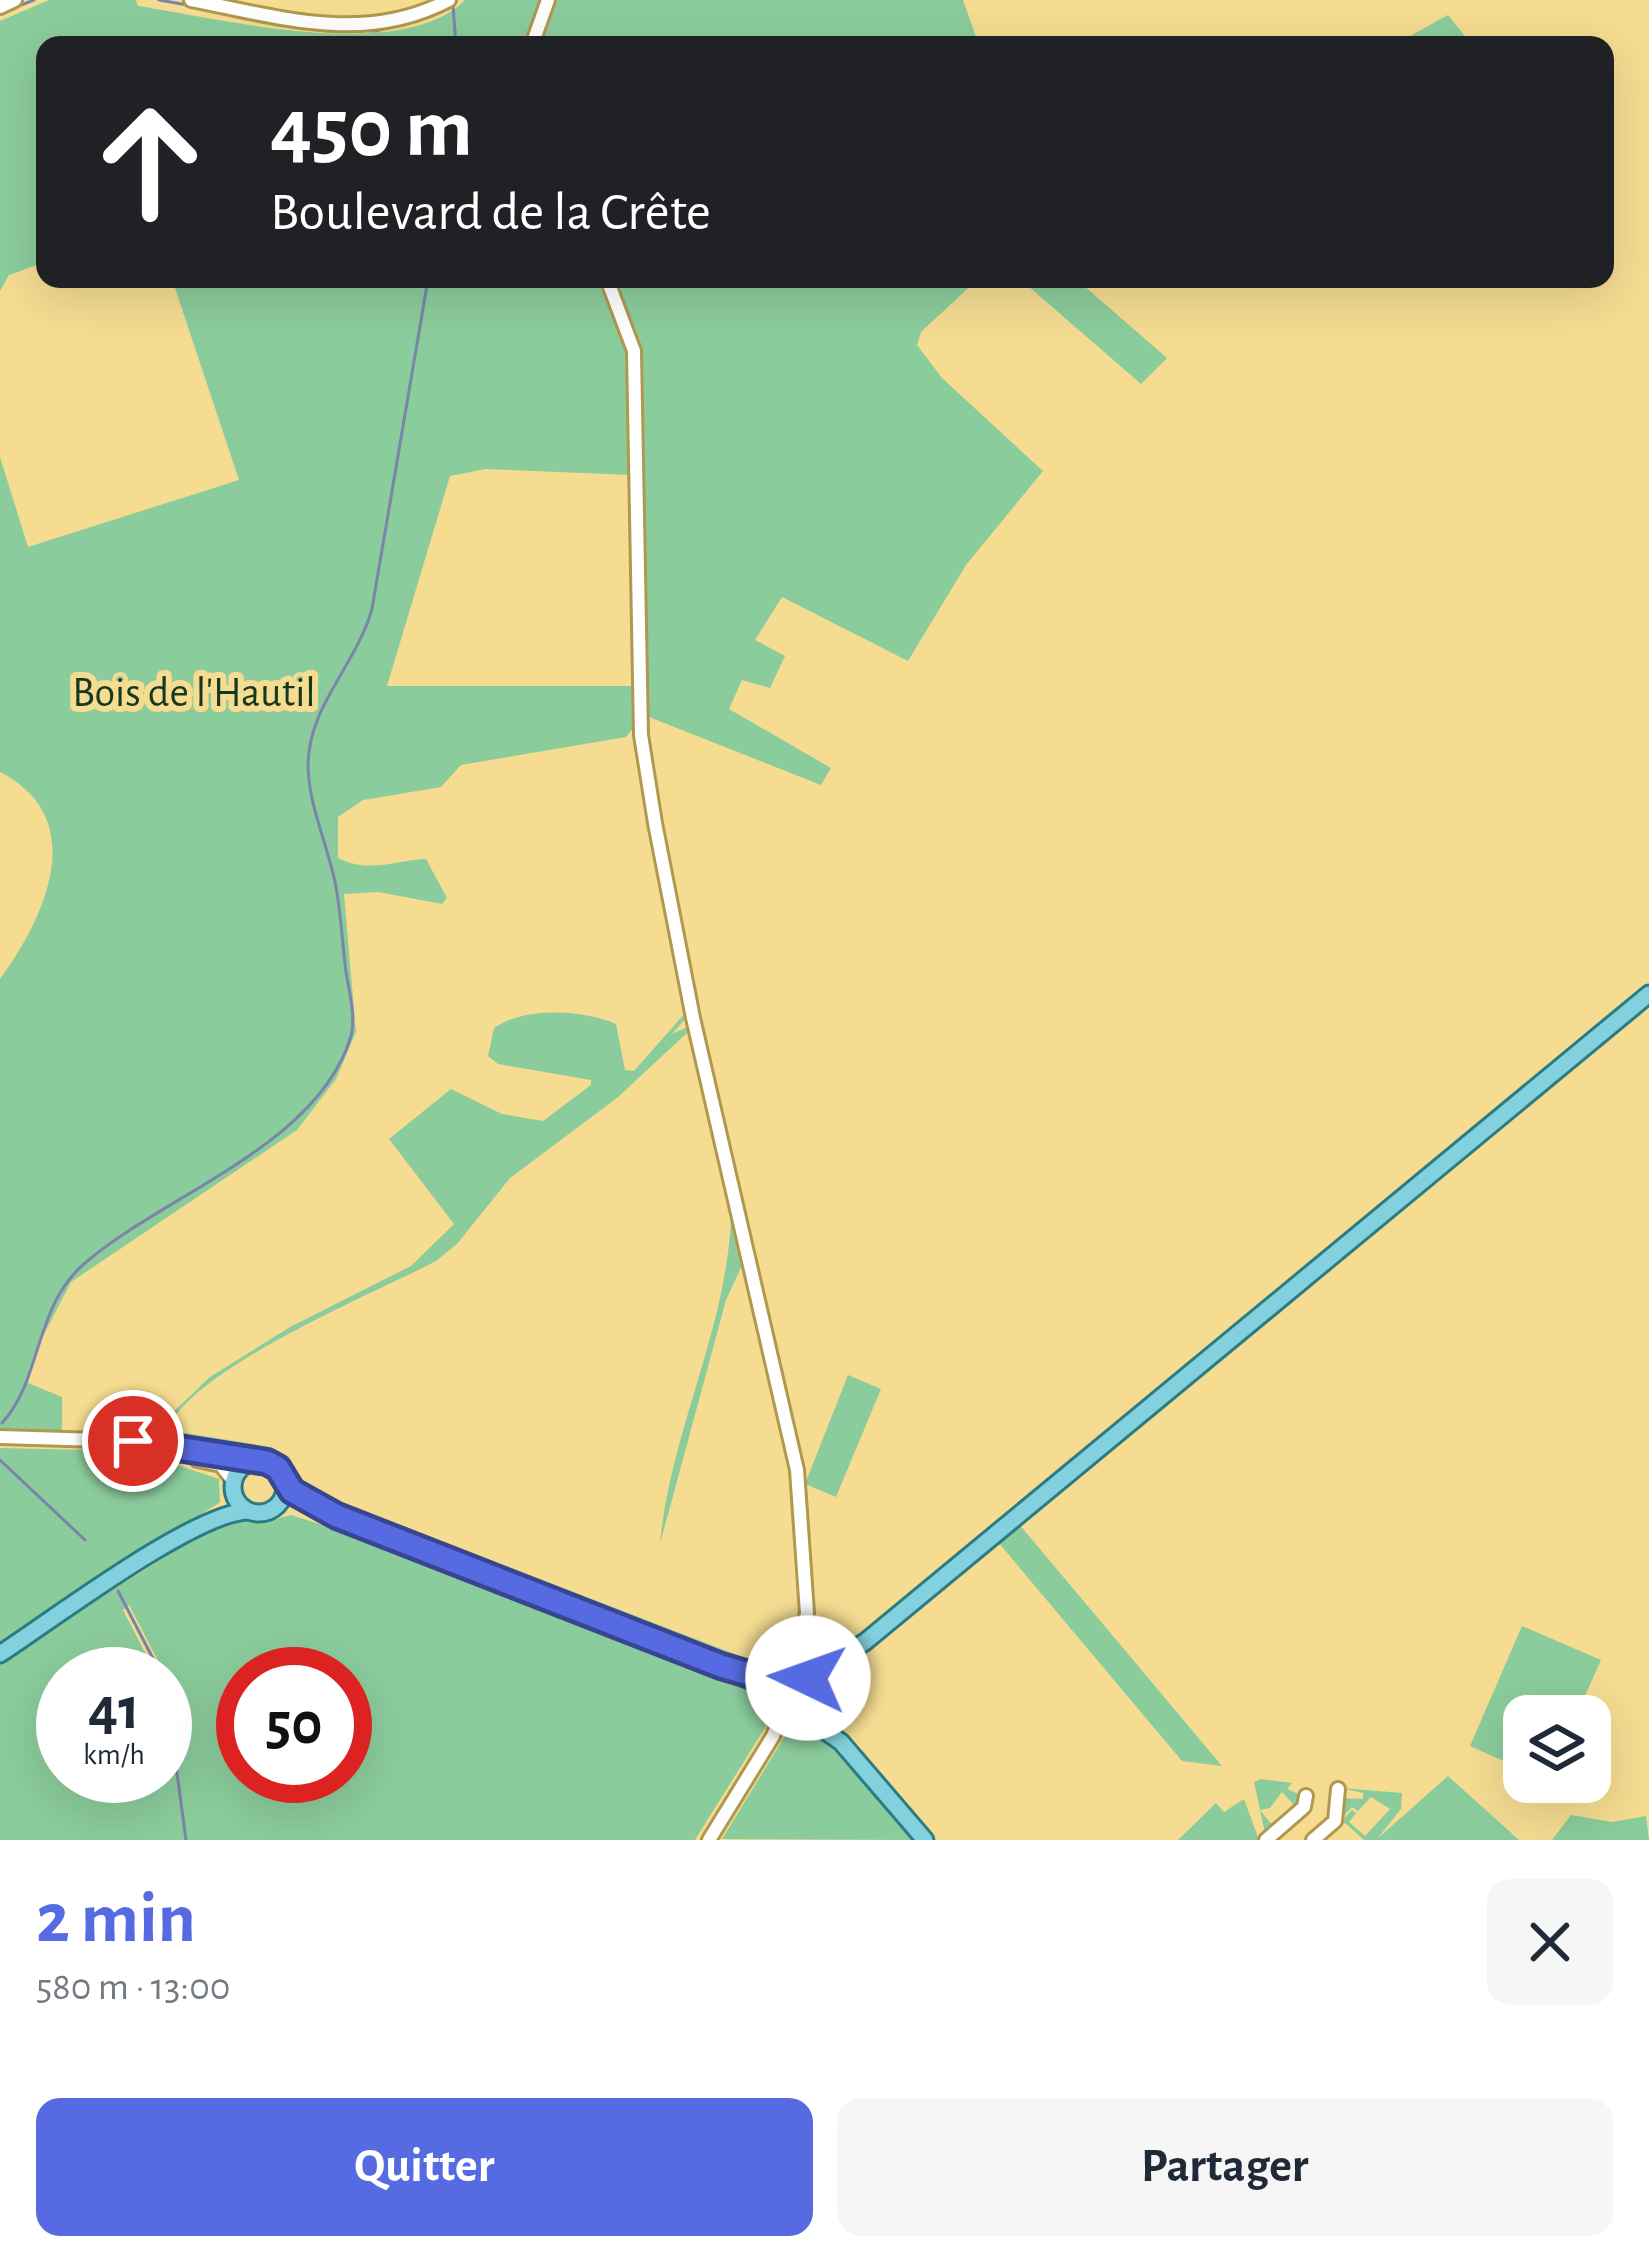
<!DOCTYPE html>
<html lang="fr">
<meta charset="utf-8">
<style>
body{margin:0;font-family:"Alegreya Sans",sans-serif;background:#f6f6f7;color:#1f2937;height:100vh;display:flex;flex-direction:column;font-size:45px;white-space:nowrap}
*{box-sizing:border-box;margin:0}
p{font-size:39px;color:#747a83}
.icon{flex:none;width:66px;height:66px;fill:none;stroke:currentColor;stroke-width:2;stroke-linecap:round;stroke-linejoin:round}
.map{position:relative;height:1840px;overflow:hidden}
.sheet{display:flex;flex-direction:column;background:#fff;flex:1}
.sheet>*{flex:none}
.banner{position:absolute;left:36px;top:36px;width:1578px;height:252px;border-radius:24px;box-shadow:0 12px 48px #0002;background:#202124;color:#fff;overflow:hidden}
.fabs{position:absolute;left:1503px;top:1695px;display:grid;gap:24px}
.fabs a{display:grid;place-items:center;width:108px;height:108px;border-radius:24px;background:#fff;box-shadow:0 12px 48px #0002;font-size:60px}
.speed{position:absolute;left:36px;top:1647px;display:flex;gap:24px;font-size:60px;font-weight:700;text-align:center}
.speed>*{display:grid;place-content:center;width:156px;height:156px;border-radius:50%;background:#fff;box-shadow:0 12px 48px #0002;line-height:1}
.speed small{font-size:30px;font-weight:400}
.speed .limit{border:18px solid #d22;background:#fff;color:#111}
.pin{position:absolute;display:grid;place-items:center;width:102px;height:102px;color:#fff;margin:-51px;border:6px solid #fff;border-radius:50%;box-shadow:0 3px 12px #0007}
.me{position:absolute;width:132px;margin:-66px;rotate:273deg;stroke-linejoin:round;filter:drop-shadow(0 0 9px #0008)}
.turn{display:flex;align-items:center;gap:42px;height:252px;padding:0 36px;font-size:54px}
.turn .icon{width:156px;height:156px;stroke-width:2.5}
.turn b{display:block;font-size:84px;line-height:102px}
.round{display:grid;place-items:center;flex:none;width:126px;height:126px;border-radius:24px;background:#f6f6f7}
.headline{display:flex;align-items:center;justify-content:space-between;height:204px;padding:0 36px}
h1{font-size:72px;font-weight:600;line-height:90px;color:#566be1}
.button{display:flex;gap:24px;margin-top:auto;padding:24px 36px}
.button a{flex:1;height:138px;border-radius:24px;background:#566be1;color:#fff;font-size:48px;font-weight:600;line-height:138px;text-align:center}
.button a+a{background:#f6f6f7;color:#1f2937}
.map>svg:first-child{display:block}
.green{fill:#8bcc9c;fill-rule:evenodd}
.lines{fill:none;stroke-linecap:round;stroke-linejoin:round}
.stream{stroke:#7b84a9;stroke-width:3}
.minor-casing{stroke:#b0984e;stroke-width:18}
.major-casing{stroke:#2b7c82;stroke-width:21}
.minor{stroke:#fff;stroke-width:12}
.major{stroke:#83d1de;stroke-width:15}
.route-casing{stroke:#384692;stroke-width:30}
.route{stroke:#566be1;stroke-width:21}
.labels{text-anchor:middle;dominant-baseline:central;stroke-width:12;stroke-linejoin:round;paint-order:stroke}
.park-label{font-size:42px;fill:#163821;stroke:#f5dc91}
</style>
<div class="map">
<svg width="1649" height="1840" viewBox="0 0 1649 1840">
<rect width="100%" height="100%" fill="#f5dc91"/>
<path class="green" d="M 49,0 L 136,0 L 138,6 C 219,18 401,65 465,0 L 963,0 L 979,45 L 45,45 L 45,262 L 9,275 L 0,291 L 0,21 Z
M 1448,15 L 1472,45 L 1394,45 Z
M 172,279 L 978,279 L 921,332 L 917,345 L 942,378 L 1043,471 L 966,565 L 908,661 L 782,597 L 755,640 L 785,656 L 770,688 L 742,680 L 729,709 L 831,768 L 821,785 L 644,715 L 626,737 L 461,765 L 441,787 L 363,800 L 338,817 L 338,858 C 370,874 395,860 426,859 L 447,898 L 442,904 L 378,892 L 344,894 L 356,1032 L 336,1079 L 297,1130 L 71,1282 L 38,1346 L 28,1383 L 62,1397 L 62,1432 L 153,1431 L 210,1377 L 290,1327 L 411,1266 L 454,1224 L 389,1139 L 451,1089 L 502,1114 L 543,1121 L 591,1085 L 591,1080 L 498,1064 L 488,1056 L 494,1028 C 523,1007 582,1009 616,1024 L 625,1070 L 634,1071 L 686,1012 L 636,736 L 689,1015 L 672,1034 L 690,1026 L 787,1429 L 805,1612 L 784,1673 L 713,1658 L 356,1518 L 294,1486 L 285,1466 L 269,1456 L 239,1457 L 162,1443 L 164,1422 L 151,1440 L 0,1435 L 0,979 C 44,919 92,819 0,772 L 0,457 L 28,547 L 239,480 ZM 486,469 L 632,475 L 632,686 L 387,686 L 450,476 ZM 690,1030 C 702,1081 733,1169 731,1219 C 726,1331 670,1433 660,1544 L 726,1300 L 743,1263 C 769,1367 834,1575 779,1671 L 314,1492 L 271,1447 L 167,1430 C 192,1368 375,1293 436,1261 L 457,1244 L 510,1178 L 617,1098 Z
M 1020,279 L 1076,279 L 1167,358 L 1141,384 Z
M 848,1375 L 881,1389 L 836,1497 L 805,1484 Z
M 0,1448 L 135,1451 L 219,1479 L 220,1502 L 0,1648 Z
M 291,1515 L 411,1553 L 738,1683 L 762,1696 L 773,1715 L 695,1840 L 0,1840 L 0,1661 L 227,1518 L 261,1523 ZM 129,1605 L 165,1674 L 180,1740 L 172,1741 L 165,1696 L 165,1776 L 63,1776 L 63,1674 L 156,1674 L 123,1610 ZM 243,1674 L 345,1674 L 345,1776 L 243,1776 Z
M 1019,1524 L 1222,1766 L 1182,1761 L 998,1542 Z
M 1522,1626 L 1601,1660 L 1576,1716 L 1524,1716 L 1524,1770 L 1470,1746 Z
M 798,1725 C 847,1741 884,1802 915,1840 L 722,1839 L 791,1726 Z
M 1448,1776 L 1519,1840 L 1364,1840 L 1345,1823 L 1338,1825 L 1352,1810 L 1356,1813 L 1349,1822 L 1365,1836 L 1390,1809 L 1371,1797 L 1358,1811 L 1352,1807 L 1339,1821 L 1340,1798 L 1363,1799 L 1363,1793 L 1341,1788 L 1402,1793 L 1401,1809 L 1377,1839 Z
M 1261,1779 L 1292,1783 L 1287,1789 L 1302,1795 L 1296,1807 L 1282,1792 L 1270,1808 L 1260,1810 L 1273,1826 L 1265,1833 L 1254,1782 Z
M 1244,1799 L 1259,1840 L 1178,1840 L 1216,1803 L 1224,1812 Z
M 1571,1815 L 1612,1822 L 1646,1816 L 1649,1840 L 1552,1840 Z"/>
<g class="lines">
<path class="stream" d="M 159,0 L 193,6
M 453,6 L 456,45
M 0,13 L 34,0
M 326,29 L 376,31 L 445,10
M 2,1423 C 42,1380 34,1306 85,1263 C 165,1194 319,1145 351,1036 C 356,1017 349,991 346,972 C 342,942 341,911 335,882 C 327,843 309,807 308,766 C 308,706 356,666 372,609 L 428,279
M 0,1460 L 85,1540
M 118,1591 L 161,1674
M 165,1684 L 186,1840"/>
<defs>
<path id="minor" d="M 191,0 C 279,17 364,45 449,0
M 0,7 L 15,0
M 532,45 L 548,0
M 607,279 L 634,351 L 641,735 L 655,823 L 693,1018 L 797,1470 L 807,1613 L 795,1677
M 0,1437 L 133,1441 L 249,1462
M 197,1460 L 221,1465 L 234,1482
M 709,1840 L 773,1736 L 783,1709
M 1266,1840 L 1304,1807 L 1306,1796
M 1313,1840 L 1335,1821 L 1338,1789"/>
<path id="major" d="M233 1487a26 26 0 1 1 52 0a26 26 0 1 1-52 0Z
M 285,1485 L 337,1516 L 752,1681 L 789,1713 L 811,1721 L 841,1742 L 925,1840
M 0,1654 C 51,1621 196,1511 249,1511
M 758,1677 C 778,1683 797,1671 813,1682 L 819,1702 L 801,1716
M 806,1677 L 865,1642 L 1649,994"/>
</defs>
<use href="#minor" class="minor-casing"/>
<use href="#major" class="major-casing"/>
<use href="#minor" class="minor"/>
<use href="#major" class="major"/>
</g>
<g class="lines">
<defs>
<path id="route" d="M 133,1441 L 267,1462 L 278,1468 L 292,1491 L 337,1516 L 721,1666 L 776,1682 L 808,1678"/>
</defs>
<use href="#route" class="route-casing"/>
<use href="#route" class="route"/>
</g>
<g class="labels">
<g class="park-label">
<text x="194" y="693">Bois de l'Hautil</text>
</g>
</g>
</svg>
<div class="fabs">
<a><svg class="icon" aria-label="layers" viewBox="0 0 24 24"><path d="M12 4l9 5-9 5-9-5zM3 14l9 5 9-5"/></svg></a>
</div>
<div class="speed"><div>41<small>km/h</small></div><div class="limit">50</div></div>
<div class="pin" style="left:133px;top:1441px;background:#d93025"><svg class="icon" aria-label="arrive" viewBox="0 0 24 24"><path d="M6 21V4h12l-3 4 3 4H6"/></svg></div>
<svg class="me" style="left:808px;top:1678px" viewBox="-20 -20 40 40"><circle r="19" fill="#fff"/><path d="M0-13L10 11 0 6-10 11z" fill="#566be1"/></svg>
<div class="banner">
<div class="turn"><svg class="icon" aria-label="ahead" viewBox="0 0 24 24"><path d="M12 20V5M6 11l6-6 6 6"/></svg><div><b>450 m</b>Boulevard de la Crête</div></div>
</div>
</div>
<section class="sheet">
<div class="headline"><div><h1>2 min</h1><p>580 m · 13:00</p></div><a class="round"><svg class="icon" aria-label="close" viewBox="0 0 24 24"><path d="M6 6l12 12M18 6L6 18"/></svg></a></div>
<div class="button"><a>Quitter</a><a>Partager</a></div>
</section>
